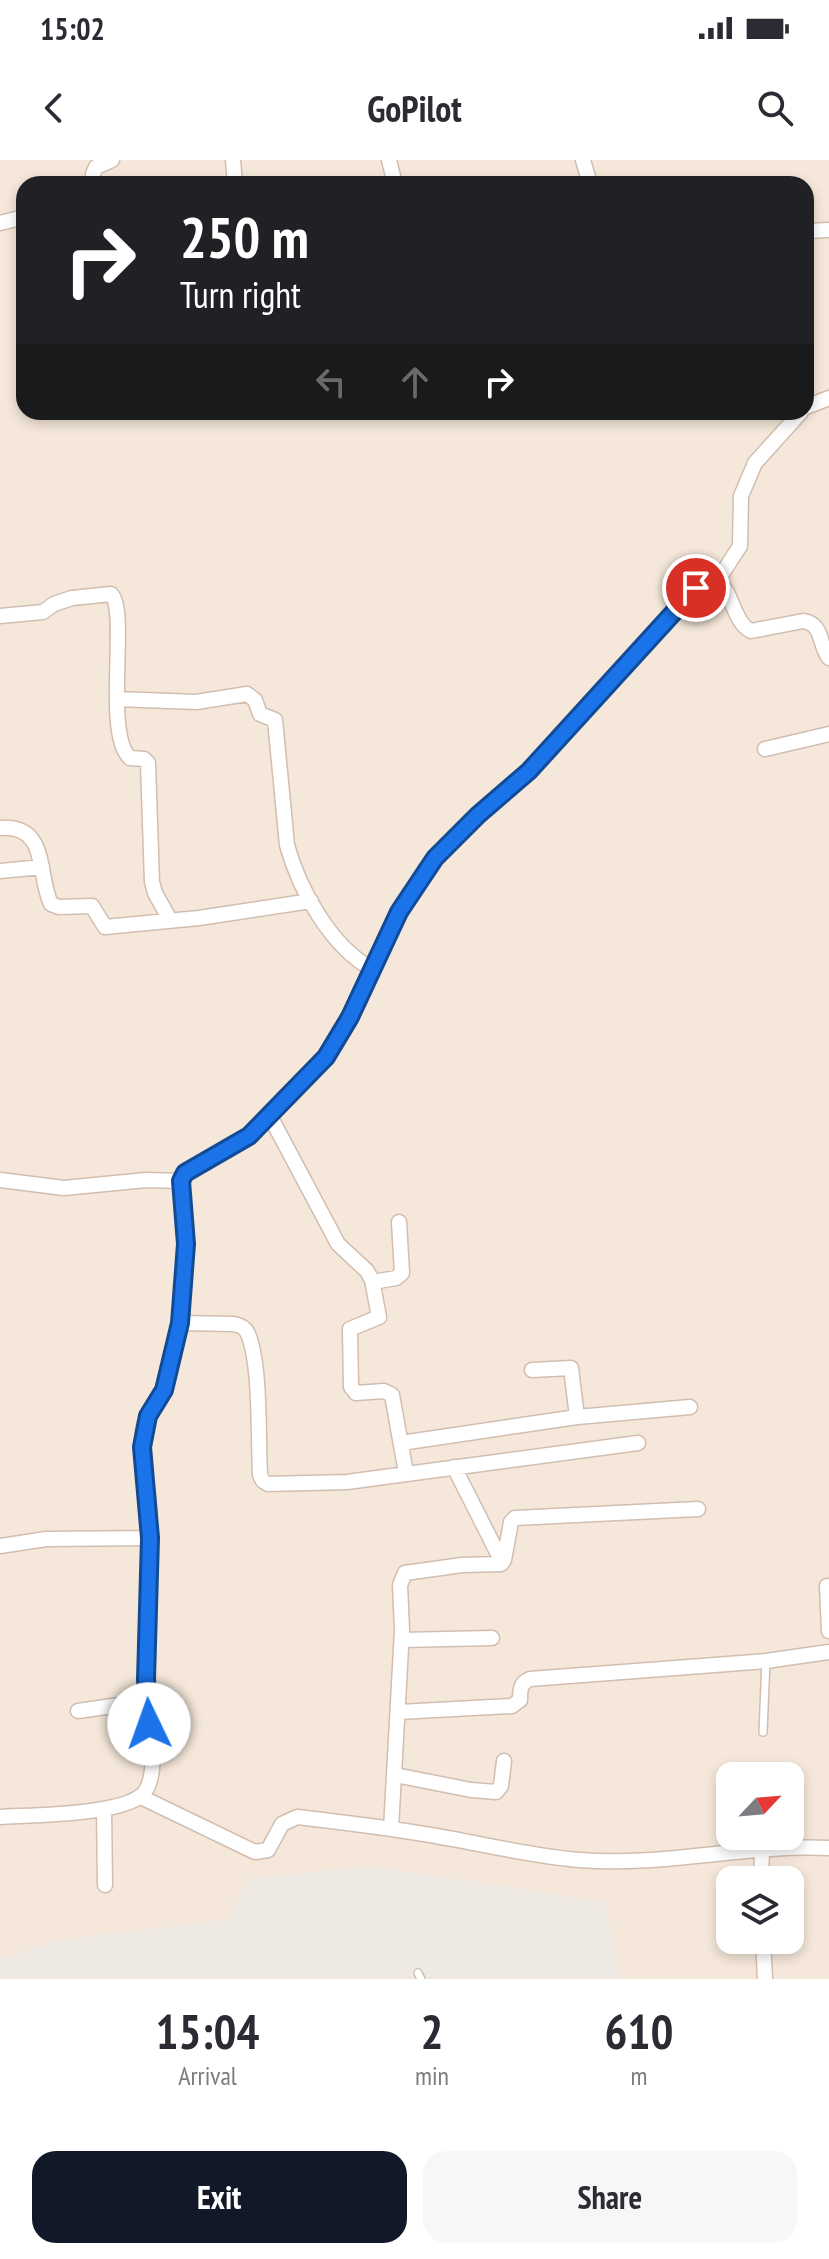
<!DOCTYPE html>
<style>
body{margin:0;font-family:"PT Sans Narrow",sans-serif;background:#f7f7f7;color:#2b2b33;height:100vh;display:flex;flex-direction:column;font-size:30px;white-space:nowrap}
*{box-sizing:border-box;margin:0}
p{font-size:26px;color:#7c7c81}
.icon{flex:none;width:44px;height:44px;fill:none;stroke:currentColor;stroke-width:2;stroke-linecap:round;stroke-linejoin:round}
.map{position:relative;height:1819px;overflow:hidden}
.drawer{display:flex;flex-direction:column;background:#fff;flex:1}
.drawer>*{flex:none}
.banner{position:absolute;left:16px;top:16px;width:798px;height:244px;border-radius:24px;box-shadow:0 4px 12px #0003;background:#202124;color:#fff;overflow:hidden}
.needle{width:52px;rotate:64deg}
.tools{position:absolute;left:716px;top:1602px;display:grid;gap:16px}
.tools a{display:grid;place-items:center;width:88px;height:88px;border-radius:16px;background:#fff;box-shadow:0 4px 12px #0003;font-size:40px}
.pin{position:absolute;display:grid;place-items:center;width:68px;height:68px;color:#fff;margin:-34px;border:4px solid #fff;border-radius:50%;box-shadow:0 2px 8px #0007}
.me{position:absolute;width:88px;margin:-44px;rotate:357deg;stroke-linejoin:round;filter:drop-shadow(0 0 6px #0008)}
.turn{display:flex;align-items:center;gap:28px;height:168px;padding:0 32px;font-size:36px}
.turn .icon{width:104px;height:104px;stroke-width:2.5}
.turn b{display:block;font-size:56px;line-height:68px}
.lanes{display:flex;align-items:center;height:76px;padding:0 32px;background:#0003;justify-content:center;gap:40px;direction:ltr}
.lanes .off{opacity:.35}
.eta{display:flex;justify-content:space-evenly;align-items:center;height:136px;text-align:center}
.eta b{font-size:48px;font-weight:700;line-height:56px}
.cta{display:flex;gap:16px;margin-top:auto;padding:16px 32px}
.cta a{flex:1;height:92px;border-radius:24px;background:#111827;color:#fff;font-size:32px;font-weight:700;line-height:92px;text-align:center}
.cta a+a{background:#f7f7f7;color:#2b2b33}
.status{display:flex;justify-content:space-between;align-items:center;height:56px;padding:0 40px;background:#fff;direction:ltr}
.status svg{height:22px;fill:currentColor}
header{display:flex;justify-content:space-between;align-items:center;height:104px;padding:0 32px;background:#fff;font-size:36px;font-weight:700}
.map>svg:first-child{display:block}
.residential{fill:#f5e8da;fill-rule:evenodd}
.industrial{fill:#efe9e4}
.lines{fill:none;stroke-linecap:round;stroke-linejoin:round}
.service-casing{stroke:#d1beb0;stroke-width:10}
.minor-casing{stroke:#d1beb0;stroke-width:17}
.service{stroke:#fff;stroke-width:7}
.minor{stroke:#fff;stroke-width:14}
.route-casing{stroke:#114b97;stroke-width:20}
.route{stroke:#1a73e8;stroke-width:14}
</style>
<div class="status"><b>15:02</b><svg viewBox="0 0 49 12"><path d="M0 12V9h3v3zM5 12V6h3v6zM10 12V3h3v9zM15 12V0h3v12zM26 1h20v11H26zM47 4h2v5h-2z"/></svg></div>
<header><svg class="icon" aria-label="back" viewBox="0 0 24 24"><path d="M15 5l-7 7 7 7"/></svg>GoPilot<svg class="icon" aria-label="search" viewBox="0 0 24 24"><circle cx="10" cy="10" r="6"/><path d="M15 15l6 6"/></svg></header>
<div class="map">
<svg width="829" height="1819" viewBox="0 0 829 1819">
<rect width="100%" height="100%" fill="#fdf6ec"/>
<path class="residential" d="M 0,0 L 829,0 L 829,1819 L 0,1819 ZM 24,24 L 806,24 L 806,252 L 24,252 ZM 730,1616 L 790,1616 L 790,1676 L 730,1676 ZM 730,1720 L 790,1720 L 790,1780 L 730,1780 Z"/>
<path class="industrial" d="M 374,1706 L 605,1742 L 621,1819 L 0,1819 L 0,1799 L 58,1780 L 226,1760 L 249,1718 Z"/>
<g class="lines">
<defs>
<path id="service" d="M 763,1572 L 766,1501
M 418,1813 L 421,1819"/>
<path id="minor" d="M 233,0 L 235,24
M 389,0 L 395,24
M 583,0 L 590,24
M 94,24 L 93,14 L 96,7 L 112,0
M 0,63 L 24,57
M 806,71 L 829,70
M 806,247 L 829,238
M 718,420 L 740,386 L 741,336 L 755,303 L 801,252
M 0,456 L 43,452 L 54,444 L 72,438 L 111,434 C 129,450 103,574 130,598 L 144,599 L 148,603 L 152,722 L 155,733 L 170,760
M 117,539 L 196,542 L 247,534 L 255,540 L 260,554 L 275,560 L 287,685 C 299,729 331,787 372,809
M 765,589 L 829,574
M 0,668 C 49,664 37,715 51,744 L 59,747 L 92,746 L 105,767 L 199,758 L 311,741
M 0,711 L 42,707
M 270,956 L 338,1084 L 367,1111 L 372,1120 L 379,1157 L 350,1169 L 351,1227 L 356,1233 L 384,1231 L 392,1235 L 406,1313
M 0,1020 L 64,1028 L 146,1020 L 181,1021
M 373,1122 L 396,1118 L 402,1113 L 399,1062
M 180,1163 L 186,1084 L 181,1021 L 185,1013 L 249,976 L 326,897 L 350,857 L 399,752 L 435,698 L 478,655 L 529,611 L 696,428 L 705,421 L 718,420 C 733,434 734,463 751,471 L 803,461 C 824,464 818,484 829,498
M 532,1210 L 571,1208 L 577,1257
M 401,1283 L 577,1257 L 690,1247
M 454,1307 L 497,1392 L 504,1400
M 0,1386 L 46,1379 L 150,1378
M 827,1426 L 829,1471
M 402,1480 L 492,1478
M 78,1551 L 147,1541
M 399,1552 L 512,1546 L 520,1540 C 520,1530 520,1523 530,1519 L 766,1501 L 829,1492
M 395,1615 L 471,1630 L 496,1632 L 501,1626 L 504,1601
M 141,1637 L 255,1692 L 268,1690 L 282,1664 L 297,1657 C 339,1662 382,1667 424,1674 C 476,1682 527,1696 580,1700 C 663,1707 746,1684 829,1688
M 104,1649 L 105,1725
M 0,1657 C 31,1655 122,1655 143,1634 C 162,1615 147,1548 147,1521 C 147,1464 152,1407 149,1350 C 148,1323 138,1293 144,1265 C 147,1253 158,1245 162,1234 C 171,1211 174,1186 180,1163 L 233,1164 C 240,1165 245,1167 248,1174 C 261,1205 258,1278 260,1315 L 263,1321 L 268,1324 L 347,1322 L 638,1283
M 391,1669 L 402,1470 L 400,1425 L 405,1413 L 462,1405 L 501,1404 L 504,1400 L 511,1362 L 515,1358 L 698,1349
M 761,1720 L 762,1690
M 763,1780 L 765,1819"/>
</defs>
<use href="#service" class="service-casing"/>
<use href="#minor" class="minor-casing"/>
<use href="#service" class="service"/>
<use href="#minor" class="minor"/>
</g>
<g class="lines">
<defs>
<path id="route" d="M 149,1564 L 146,1519 L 150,1378 L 142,1287 L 148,1256 L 164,1230 L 180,1163 L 186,1084 L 181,1021 L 185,1013 L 249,976 L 326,897 L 350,857 L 399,752 L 435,698 L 478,655 L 529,611 L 696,428"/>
</defs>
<use href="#route" class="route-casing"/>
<use href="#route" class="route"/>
</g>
</svg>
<div class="tools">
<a><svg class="needle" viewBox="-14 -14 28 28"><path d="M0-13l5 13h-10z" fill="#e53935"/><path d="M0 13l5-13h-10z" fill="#7c7c81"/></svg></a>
<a><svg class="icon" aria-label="layers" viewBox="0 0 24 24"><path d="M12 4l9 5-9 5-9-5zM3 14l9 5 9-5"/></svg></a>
</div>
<div class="pin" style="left:696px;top:428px;background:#d93025"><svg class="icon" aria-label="arrive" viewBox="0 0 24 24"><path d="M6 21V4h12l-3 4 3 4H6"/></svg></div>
<svg class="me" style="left:149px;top:1564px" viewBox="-20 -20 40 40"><circle r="19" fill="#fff"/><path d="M0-13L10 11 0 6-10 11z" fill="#1a73e8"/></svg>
<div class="banner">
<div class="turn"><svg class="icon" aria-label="right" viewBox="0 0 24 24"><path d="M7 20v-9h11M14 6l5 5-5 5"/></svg><div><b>250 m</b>Turn right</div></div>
<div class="lanes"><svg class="icon off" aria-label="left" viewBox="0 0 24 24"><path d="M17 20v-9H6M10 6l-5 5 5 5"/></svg><svg class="icon off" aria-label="ahead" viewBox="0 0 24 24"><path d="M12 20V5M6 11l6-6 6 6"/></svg><svg class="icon" aria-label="right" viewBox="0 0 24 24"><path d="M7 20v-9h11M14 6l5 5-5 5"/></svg></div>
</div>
</div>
<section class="drawer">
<div class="eta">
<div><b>15:04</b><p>Arrival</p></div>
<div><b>2</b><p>min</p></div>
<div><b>610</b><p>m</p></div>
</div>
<div class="cta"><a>Exit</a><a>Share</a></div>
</section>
